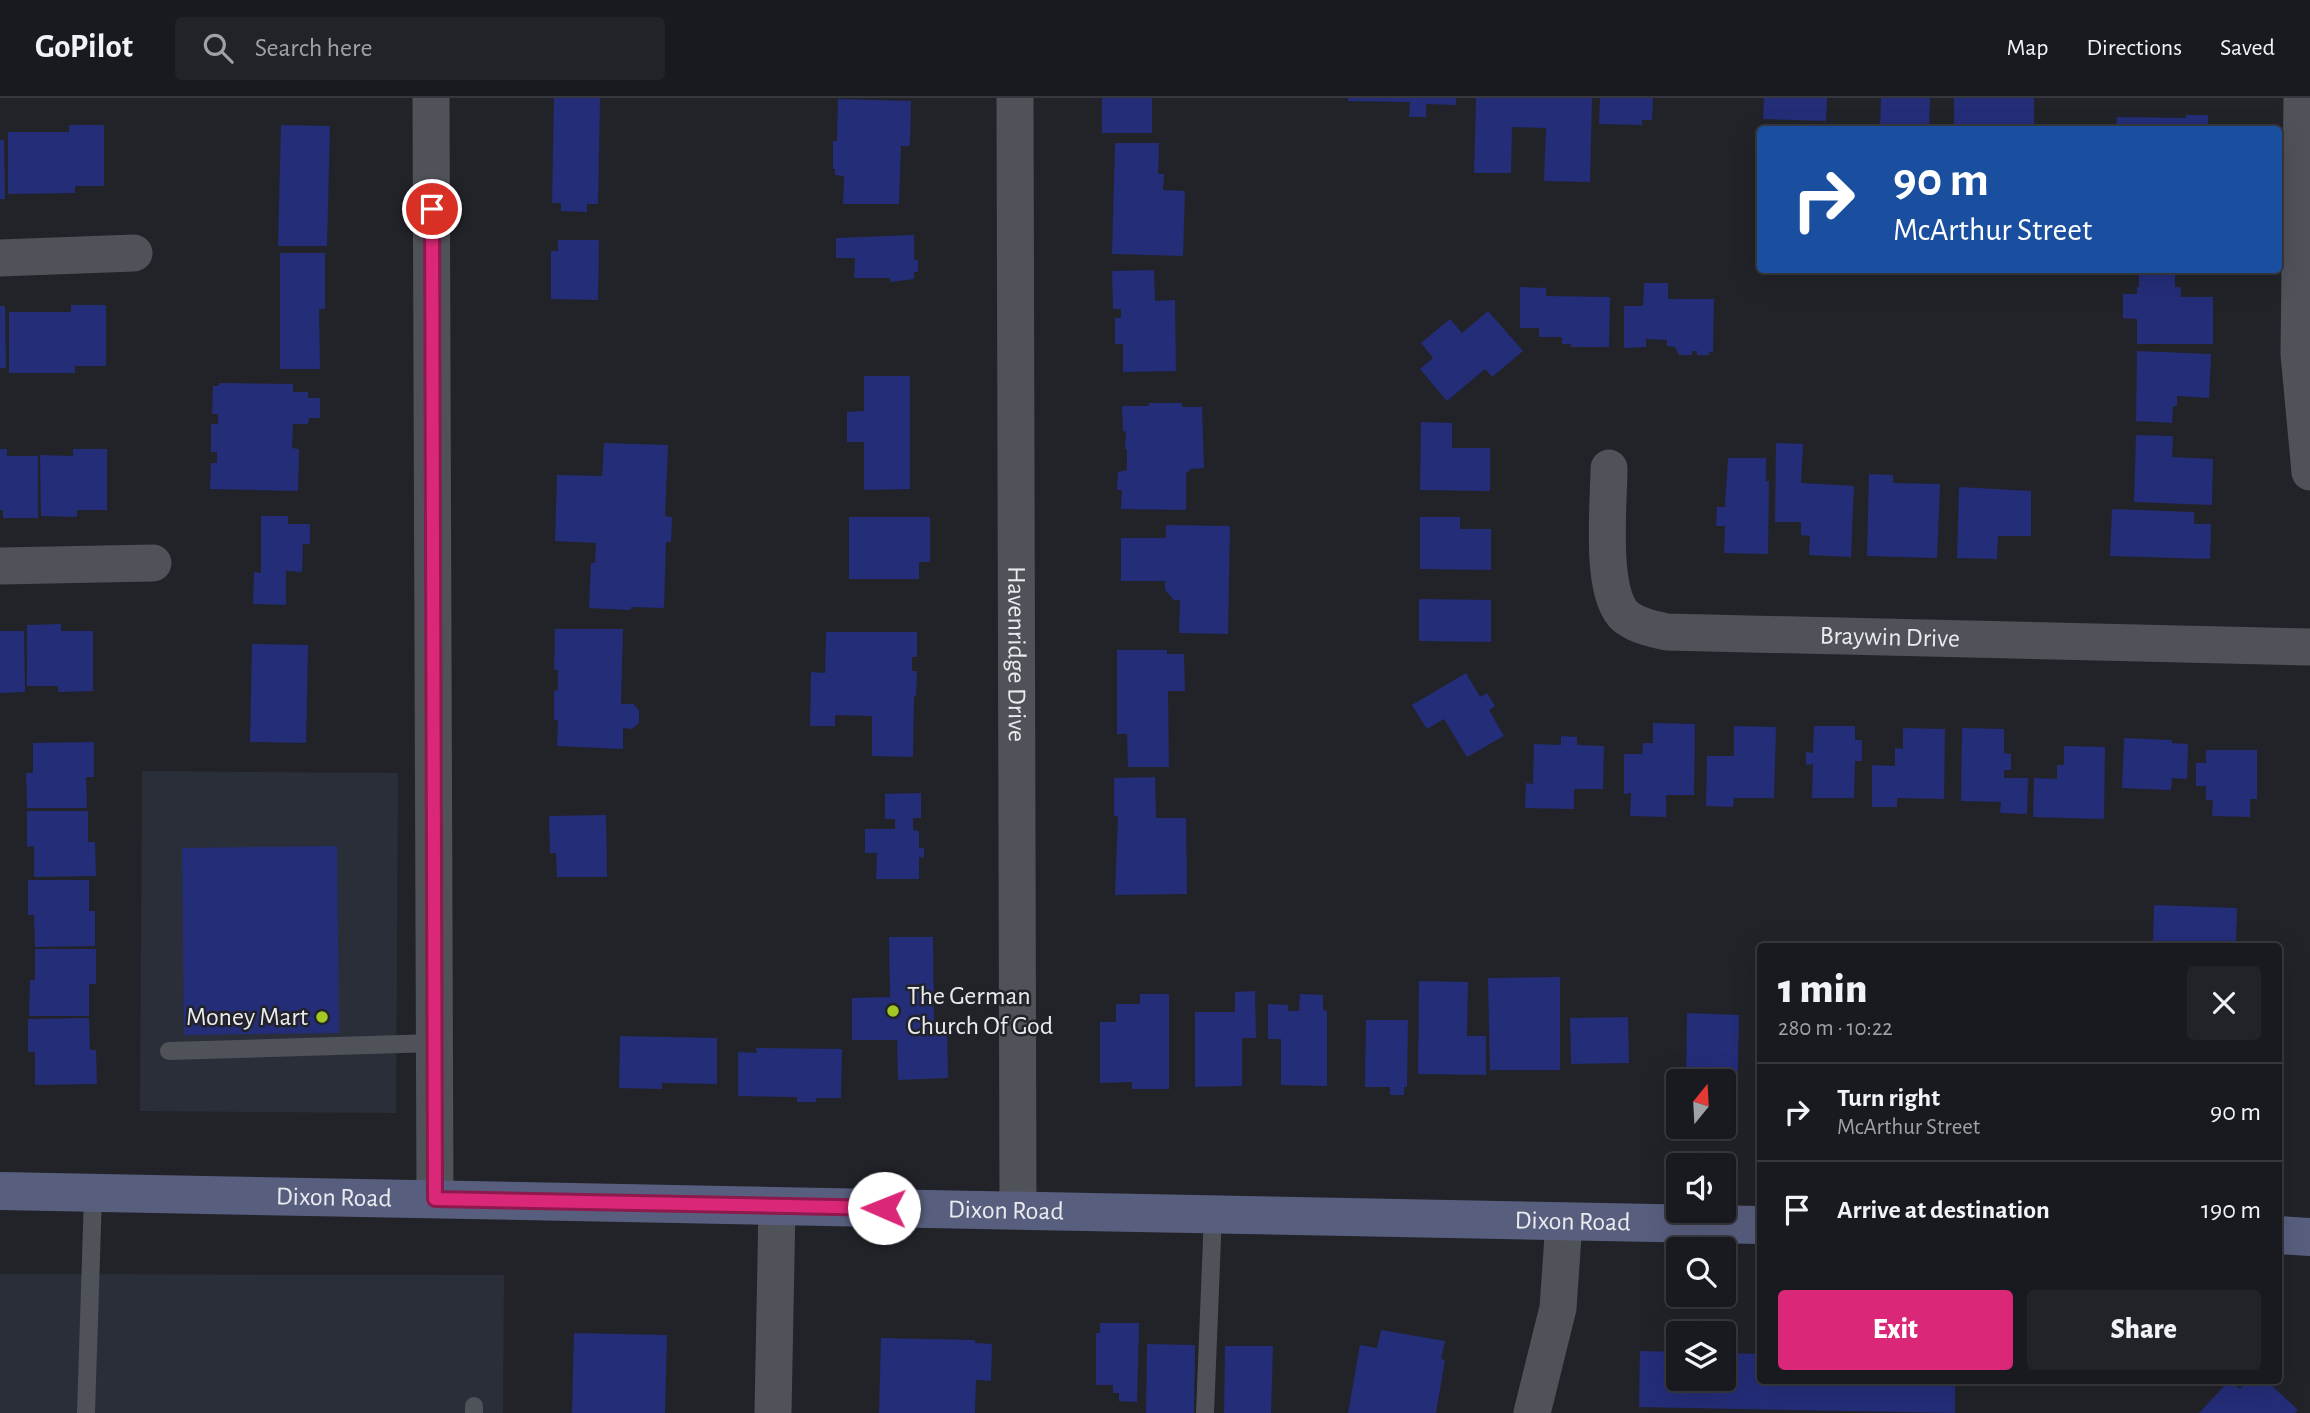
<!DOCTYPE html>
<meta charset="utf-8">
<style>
body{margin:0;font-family:"Alegreya Sans",sans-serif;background:#222328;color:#f1f3f6;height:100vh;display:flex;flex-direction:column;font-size:26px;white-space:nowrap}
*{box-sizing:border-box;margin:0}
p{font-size:23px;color:#9fa1a4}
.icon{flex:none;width:38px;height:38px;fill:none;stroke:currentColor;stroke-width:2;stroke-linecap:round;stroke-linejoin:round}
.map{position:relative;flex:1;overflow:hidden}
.panel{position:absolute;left:1757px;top:845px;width:525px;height:441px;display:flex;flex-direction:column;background:#191a1f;border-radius:7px;box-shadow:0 7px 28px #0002,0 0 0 2px #37383d}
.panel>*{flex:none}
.top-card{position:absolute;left:1757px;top:28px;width:525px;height:147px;border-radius:7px;box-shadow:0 7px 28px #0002,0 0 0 2px #37383d;background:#1a4fa0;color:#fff;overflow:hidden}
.needle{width:46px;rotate:18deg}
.tools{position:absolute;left:1666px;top:971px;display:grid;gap:14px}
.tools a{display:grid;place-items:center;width:70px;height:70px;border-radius:7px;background:#191a1f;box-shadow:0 7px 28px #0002,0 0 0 2px #37383d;font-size:35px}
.pin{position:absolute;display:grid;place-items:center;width:60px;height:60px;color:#fff;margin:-30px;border:4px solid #fff;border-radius:50%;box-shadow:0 2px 7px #0007}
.me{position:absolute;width:77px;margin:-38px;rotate:271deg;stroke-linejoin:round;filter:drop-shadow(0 0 5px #0008)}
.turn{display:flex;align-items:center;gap:24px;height:147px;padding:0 21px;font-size:32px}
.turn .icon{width:91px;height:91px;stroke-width:2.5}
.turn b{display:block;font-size:49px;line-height:60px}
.round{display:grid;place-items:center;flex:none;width:74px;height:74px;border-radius:7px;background:#222328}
.headline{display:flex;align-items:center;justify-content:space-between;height:119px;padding:0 21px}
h1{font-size:42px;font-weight:800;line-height:52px}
.action{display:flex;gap:14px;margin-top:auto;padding:14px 21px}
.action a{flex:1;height:80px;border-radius:7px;background:#db2777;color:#fff;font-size:28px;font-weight:800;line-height:80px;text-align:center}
.action a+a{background:#222328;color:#f1f3f6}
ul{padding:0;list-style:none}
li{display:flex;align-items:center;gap:21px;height:98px;padding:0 21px;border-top:2px solid #37383d}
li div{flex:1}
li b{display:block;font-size:26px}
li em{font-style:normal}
header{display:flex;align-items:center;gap:42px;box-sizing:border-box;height:98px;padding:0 35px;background:#191a1f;border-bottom:2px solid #37383d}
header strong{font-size:33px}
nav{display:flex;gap:38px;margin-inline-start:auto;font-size:24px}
.search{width:490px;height:63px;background:#222328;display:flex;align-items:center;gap:18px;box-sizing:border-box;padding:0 24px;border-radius:7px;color:#9fa1a4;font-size:26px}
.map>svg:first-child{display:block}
.built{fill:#2a2e39}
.building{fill:#242d78}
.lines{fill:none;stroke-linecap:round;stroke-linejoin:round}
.service{stroke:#505259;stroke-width:18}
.minor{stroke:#505259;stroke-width:37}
.secondary{stroke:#585f7e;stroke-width:38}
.route-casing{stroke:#8e194d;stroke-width:18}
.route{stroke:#db2777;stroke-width:12}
.poi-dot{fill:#a3c826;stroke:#212329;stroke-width:2.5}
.labels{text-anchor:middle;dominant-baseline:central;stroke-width:5;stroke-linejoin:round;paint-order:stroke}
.street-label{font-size:26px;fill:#eaebef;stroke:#212329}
.poi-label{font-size:26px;fill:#eaebef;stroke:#212329;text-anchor:start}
</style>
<header>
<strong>GoPilot</strong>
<div class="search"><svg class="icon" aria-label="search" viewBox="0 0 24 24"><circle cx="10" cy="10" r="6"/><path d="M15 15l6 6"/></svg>Search here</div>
<nav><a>Map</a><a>Directions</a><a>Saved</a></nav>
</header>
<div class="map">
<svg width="2310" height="1315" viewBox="0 0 2310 1315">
<rect width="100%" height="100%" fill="#212329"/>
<path class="built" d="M 142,673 L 398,675 L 396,1015 L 140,1013 Z
M 0,1176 L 504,1177 L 503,1315 L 0,1315 Z"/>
<path class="building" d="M 554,0 L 600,0 L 598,106 L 587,106 L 587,114 L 561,113 L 561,105 L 552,105 Z
M 1102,0 L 1152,0 L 1152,35 L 1102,35 Z
M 1348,0 L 1456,0 L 1456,7 L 1426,6 L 1426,19 L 1409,19 L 1410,4 L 1348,3 Z
M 1476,0 L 1592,0 L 1590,84 L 1544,83 L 1546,30 L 1512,29 L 1511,75 L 1474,75 Z
M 1600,0 L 1653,0 L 1652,22 L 1642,22 L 1642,27 L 1599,26 Z
M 1764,0 L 1827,0 L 1826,23 L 1763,21 Z
M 1881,0 L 1930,0 L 1929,32 L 1880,31 Z
M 1954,0 L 2034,0 L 2034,32 L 1954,32 Z
M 838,1 L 911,3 L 910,48 L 901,48 L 899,106 L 843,106 L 844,78 L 835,77 L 835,71 L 833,71 L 833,43 L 837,43 L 837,37 Z
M 2186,17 L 2208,17 L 2208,32 L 2116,32 L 2117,19 L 2186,20 Z
M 69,27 L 104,27 L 104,88 L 75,88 L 75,95 L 8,96 L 8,34 L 69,34 Z
M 281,27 L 330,28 L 327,148 L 278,148 Z
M 0,42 L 4,42 L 5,101 L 0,101 Z
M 1115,45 L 1159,45 L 1158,76 L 1164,76 L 1163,92 L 1185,93 L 1183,158 L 1112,156 Z
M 914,137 L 914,162 L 918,162 L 918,174 L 914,174 L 914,181 L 890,184 L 890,180 L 854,180 L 855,160 L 836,160 L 836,140 Z
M 558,142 L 599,142 L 598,202 L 551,201 L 551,153 L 558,153 Z
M 280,155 L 325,155 L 325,211 L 319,211 L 320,271 L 280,271 Z
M 1154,172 L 1155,203 L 1175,202 L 1176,273 L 1123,274 L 1123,246 L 1115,246 L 1115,220 L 1121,220 L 1121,211 L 1113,211 L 1112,173 Z
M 2139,173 L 2175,173 L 2175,189 L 2181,189 L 2181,199 L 2213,199 L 2213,246 L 2137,246 L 2137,221 L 2123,220 L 2123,196 L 2137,196 L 2137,189 L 2139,189 Z
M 1644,185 L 1668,185 L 1668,201 L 1714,201 L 1713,254 L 1709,254 L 1709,257 L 1697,257 L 1697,253 L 1692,253 L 1692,257 L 1679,257 L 1675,249 L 1667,248 L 1667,242 L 1646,241 L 1646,249 L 1624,250 L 1624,208 L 1643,208 Z
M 1520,189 L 1546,190 L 1546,198 L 1610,199 L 1609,249 L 1571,249 L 1571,246 L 1562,246 L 1562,239 L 1539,239 L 1539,230 L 1520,230 Z
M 71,207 L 106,207 L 106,268 L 75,268 L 75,275 L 9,275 L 9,214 L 71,214 Z
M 0,208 L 5,208 L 6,270 L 0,270 Z
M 1488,213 L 1523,253 L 1492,279 L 1485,271 L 1447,303 L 1420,271 L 1433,260 L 1421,245 L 1450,221 L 1462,235 Z
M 2137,253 L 2211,256 L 2209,300 L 2177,298 L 2177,308 L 2173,308 L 2172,325 L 2136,323 Z
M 864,278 L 910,278 L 910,391 L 864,392 L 864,344 L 847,344 L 847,314 L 864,313 Z
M 219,285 L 293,286 L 293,294 L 308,294 L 308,300 L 320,300 L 320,320 L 309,320 L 308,326 L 293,326 L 292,350 L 299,351 L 298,393 L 210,391 L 211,365 L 217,365 L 217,354 L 211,354 L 211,326 L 218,326 L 218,316 L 212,316 L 213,288 L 219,288 Z
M 1149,305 L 1182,305 L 1182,309 L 1202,309 L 1204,370 L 1191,371 L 1186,375 L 1186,412 L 1121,411 L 1122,392 L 1117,392 L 1118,374 L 1127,372 L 1127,351 L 1125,351 L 1126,333 L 1123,334 L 1122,308 L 1149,308 Z
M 1421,324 L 1452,325 L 1452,350 L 1490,350 L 1490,393 L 1420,392 Z
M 2136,337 L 2173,338 L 2172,359 L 2213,361 L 2212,407 L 2134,404 Z
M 604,345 L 668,347 L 665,418 L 672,419 L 671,444 L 666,444 L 664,510 L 631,509 L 631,512 L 589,510 L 591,465 L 595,465 L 596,445 L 555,443 L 557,377 L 602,378 Z
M 1776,345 L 1803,346 L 1801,385 L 1854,388 L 1851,459 L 1809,457 L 1810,438 L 1801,437 L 1801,424 L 1775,424 Z
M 0,351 L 7,351 L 7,358 L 38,358 L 38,420 L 3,420 L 3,412 L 0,412 Z
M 73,351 L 107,351 L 107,412 L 77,412 L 77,419 L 41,418 L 40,357 L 73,358 Z
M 1728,360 L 1766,360 L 1766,383 L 1769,383 L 1768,456 L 1724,455 L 1725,428 L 1716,428 L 1717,409 L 1725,409 Z
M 1869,376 L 1893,377 L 1893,385 L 1940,386 L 1937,460 L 1867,458 Z
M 1959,389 L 2031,393 L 2031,438 L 1998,438 L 1997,461 L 1957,460 Z
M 2112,411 L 2194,414 L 2194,426 L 2211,426 L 2210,461 L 2110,458 Z
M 261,418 L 288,418 L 288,426 L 310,426 L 310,446 L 303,446 L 302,474 L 286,473 L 286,507 L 253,506 L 254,474 L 261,475 Z
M 849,419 L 930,419 L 930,464 L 919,464 L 919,481 L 849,481 Z
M 1420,419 L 1460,419 L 1460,431 L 1491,431 L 1491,472 L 1420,471 Z
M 1166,427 L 1230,428 L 1228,536 L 1179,535 L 1180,502 L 1174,502 L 1165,492 L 1165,483 L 1121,483 L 1121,440 L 1166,440 Z
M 1419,501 L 1491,502 L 1491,544 L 1419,543 Z
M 61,526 L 61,533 L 93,533 L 93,593 L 58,594 L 58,588 L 27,588 L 27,527 Z
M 555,531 L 623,531 L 621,606 L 633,606 L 639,612 L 639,625 L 632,631 L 623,630 L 623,651 L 557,648 L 558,622 L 554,622 L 554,593 L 558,592 L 558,572 L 554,572 Z
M 0,533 L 24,533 L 25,594 L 0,595 Z
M 826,534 L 917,534 L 917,559 L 912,559 L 912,573 L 917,573 L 916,598 L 914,598 L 913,659 L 872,658 L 872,618 L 835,617 L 835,628 L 810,628 L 811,574 L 825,575 Z
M 252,546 L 308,547 L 306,645 L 250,644 Z
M 1117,552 L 1167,552 L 1167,556 L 1184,556 L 1185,593 L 1168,593 L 1169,669 L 1128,669 L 1127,636 L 1117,636 Z
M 1466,575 L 1480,599 L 1487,595 L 1495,608 L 1489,612 L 1504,638 L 1467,659 L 1444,621 L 1427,631 L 1412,607 Z
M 1653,625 L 1695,626 L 1694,697 L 1666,697 L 1666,719 L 1630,718 L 1631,695 L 1624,696 L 1624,656 L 1642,656 L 1643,645 L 1653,645 Z
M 1734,628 L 1776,629 L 1774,700 L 1734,700 L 1733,709 L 1706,708 L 1707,658 L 1734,658 Z
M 1814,628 L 1855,628 L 1855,642 L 1862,642 L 1862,663 L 1855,663 L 1854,700 L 1812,700 L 1813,666 L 1806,667 L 1806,654 L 1813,655 Z
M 1903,630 L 1945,631 L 1944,701 L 1897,700 L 1897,709 L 1872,709 L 1872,667 L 1895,668 L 1895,650 L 1903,651 Z
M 1962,630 L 2004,631 L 2004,655 L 2011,656 L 2011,672 L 2004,672 L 2004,680 L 2028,680 L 2027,716 L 2000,715 L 2001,704 L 1961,703 Z
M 1561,638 L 1577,639 L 1577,647 L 1604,648 L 1603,691 L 1574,691 L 1574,711 L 1525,710 L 1526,685 L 1533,686 L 1534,646 L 1561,647 Z
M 2124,640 L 2172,642 L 2172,645 L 2188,646 L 2187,681 L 2172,680 L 2171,692 L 2122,690 Z
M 94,644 L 94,679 L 86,679 L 87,710 L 27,710 L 26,675 L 33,675 L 33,645 Z
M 2064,648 L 2105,649 L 2104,721 L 2033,719 L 2034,680 L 2057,681 L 2057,667 L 2064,667 Z
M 2206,652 L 2257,652 L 2257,701 L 2250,701 L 2250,719 L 2212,718 L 2213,702 L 2206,702 L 2206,688 L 2196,688 L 2196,665 L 2206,665 Z
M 1155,679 L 1156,720 L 1186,720 L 1187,796 L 1115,797 L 1118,718 L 1114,718 L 1114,680 Z
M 921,695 L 921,720 L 913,720 L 913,732 L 919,733 L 919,750 L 924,750 L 924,760 L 919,759 L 919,781 L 876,781 L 877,755 L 865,755 L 865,731 L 895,731 L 895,721 L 885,721 L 885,696 Z
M 27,713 L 88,713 L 88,744 L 95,744 L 96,778 L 34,779 L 34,748 L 27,749 Z
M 606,717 L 607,779 L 557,779 L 556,755 L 550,755 L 549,718 Z
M 337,748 L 339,935 L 184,937 L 182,750 Z
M 28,782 L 89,782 L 89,813 L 95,813 L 95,848 L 35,849 L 34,817 L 28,817 Z
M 2154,807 L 2237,810 L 2236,849 L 2153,849 Z
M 889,839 L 933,839 L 934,927 L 947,926 L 948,980 L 898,982 L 897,942 L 852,942 L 852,900 L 890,899 Z
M 35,851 L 96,851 L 96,886 L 89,886 L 89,918 L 29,918 L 30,882 L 35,882 Z
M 1560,879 L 1560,972 L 1490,972 L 1488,880 Z
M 1419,883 L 1468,884 L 1467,938 L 1486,938 L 1486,977 L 1418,976 Z
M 1255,893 L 1256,940 L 1242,940 L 1242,988 L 1195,989 L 1195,914 L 1235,914 L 1235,894 Z
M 1140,896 L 1169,896 L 1169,991 L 1132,991 L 1132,984 L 1100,985 L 1100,924 L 1116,924 L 1116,906 L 1140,906 Z
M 1300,896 L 1323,897 L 1323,912 L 1327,913 L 1327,988 L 1281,987 L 1281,941 L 1268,941 L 1268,906 L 1288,907 L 1288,913 L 1299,913 Z
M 1687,915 L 1739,917 L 1737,1007 L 1724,1007 L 1724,984 L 1686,984 Z
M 1628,919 L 1629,965 L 1571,966 L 1570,920 Z
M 89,920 L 90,952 L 96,952 L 97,986 L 35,987 L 35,954 L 28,954 L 28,921 Z
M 1366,922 L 1408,922 L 1407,989 L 1404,989 L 1404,997 L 1390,997 L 1390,989 L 1365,989 Z
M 620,938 L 717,940 L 717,986 L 662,985 L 662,991 L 619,990 Z
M 756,950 L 842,951 L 841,1000 L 816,1000 L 816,1004 L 797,1004 L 797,999 L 738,998 L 738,954 L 757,955 Z
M 1100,1225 L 1139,1225 L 1137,1304 L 1119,1303 L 1119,1295 L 1113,1295 L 1113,1287 L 1096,1287 L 1096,1235 L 1100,1235 Z
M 1381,1232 L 1445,1243 L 1441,1261 L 1445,1262 L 1436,1315 L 1348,1315 L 1360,1247 L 1377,1250 Z
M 574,1235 L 667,1237 L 665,1315 L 572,1315 Z
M 881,1240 L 975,1242 L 975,1245 L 992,1246 L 991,1283 L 976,1282 L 975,1315 L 879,1315 Z
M 1147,1246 L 1195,1247 L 1194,1315 L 1146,1315 Z
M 1225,1248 L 1273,1248 L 1271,1315 L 1224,1315 Z
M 1640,1253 L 1678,1254 L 1678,1281 L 1724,1281 L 1724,1255 L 1760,1256 L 1760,1283 L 1955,1283 L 1955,1315 L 1639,1309 Z
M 2229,1283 L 2240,1291 L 2248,1283 L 2267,1283 L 2298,1312 L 2295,1315 L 2199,1315 Z"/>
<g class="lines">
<path class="service" d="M 169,953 L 435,945
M 86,1315 L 93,1097
M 474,1315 L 474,1308
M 1205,1315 L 1213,1116"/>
<g class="minor">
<path d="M 431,0 L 435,1101"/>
<path id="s1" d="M 1015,0 L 1018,1112"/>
<path d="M 2302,0 L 2299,256 L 2310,374"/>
<path d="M 0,160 L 134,155"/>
<path id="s2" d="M 1609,370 C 1609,404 1599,497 1626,519 C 1638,528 1653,531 1667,534 L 2310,549"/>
<path d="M 0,468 L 153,465"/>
<path d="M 773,1315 L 777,1108"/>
<path d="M 1532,1315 L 1558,1210 L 1564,1124"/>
</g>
<g class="secondary">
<path id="s3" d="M 0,1093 L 1760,1127"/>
<path d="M 2278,1137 L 2310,1139"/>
</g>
</g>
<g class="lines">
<defs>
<path id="route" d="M 432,111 L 435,1101 L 884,1110"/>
</defs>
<use href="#route" class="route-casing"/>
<use href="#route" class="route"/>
</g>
<g class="poi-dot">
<circle cx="893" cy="913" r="7"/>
<circle cx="322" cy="919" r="7"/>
</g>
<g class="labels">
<g class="street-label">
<text stroke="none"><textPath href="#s2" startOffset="420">Braywin Drive</textPath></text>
<text stroke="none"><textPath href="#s1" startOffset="556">Havenridge Drive</textPath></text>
<text stroke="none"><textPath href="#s3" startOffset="334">Dixon Road</textPath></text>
<text stroke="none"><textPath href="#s3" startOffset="1006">Dixon Road</textPath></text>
<text stroke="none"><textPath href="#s3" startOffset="1573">Dixon Road</textPath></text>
</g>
<g class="poi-label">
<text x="907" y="898">The German<tspan x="907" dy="30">Church Of God</tspan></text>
<text x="308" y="919" text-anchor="end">Money Mart</text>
</g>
</g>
</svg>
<div class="tools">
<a><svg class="needle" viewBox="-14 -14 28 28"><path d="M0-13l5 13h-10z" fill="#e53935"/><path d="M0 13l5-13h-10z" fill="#9fa1a4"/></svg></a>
<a><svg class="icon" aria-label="sound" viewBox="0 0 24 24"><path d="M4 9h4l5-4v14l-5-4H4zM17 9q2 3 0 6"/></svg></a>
<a><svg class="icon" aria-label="search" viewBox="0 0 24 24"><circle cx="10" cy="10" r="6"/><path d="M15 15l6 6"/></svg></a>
<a><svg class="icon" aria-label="layers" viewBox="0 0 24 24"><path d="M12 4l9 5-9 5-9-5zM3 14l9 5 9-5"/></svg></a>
</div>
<div class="pin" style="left:432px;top:111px;background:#d93025"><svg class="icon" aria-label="arrive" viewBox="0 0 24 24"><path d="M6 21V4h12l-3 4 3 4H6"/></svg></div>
<svg class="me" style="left:884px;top:1110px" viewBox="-20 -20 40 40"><circle r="19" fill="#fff"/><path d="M0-13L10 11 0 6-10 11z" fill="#db2777"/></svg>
<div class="top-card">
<div class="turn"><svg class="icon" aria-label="right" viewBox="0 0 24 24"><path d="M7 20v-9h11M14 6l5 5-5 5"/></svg><div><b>90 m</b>McArthur Street</div></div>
</div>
<section class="panel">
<div class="headline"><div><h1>1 min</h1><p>280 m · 10:22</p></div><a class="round"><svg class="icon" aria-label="close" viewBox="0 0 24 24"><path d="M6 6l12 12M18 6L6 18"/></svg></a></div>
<ul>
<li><svg class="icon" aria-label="right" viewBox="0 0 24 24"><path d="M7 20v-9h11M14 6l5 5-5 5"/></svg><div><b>Turn right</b><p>McArthur Street</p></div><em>90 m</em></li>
<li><svg class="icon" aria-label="arrive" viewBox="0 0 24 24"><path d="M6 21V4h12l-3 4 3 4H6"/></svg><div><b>Arrive at destination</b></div><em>190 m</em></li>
</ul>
<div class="action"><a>Exit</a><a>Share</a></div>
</section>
</div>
